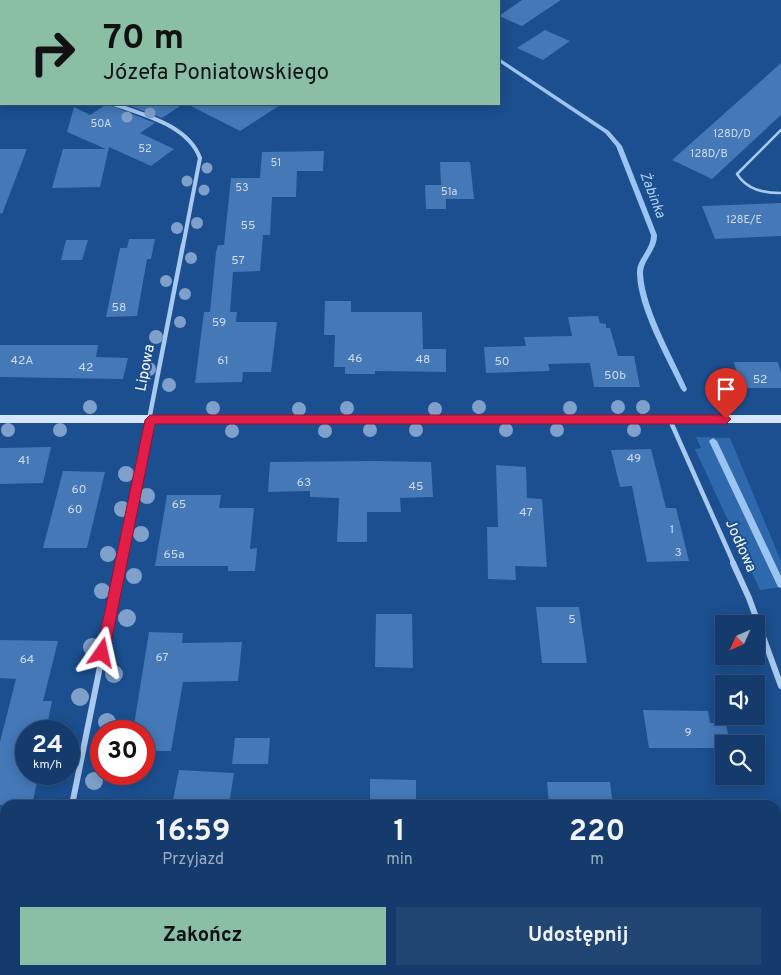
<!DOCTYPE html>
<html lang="pl">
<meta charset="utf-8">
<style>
body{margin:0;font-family:Overpass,sans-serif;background:#214673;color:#f1f3f6;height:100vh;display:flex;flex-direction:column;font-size:19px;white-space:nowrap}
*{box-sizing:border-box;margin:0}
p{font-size:16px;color:#9dadc1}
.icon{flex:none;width:28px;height:28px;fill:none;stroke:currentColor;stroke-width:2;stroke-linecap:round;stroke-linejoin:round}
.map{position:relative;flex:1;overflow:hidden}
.sheet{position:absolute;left:0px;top:800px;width:781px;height:175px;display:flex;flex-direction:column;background:#143b6b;border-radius:15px 15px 0 0;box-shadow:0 2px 12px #0003,0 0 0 1px #33557e}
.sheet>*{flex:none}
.hud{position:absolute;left:0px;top:0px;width:500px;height:105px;box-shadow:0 2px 12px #0003,0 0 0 1px #33557e;background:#8abfa5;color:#111;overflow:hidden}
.needle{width:32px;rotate:225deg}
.fabs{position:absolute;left:715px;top:615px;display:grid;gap:10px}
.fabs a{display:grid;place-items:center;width:50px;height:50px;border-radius:0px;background:#143b6b;box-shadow:0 2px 12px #0003,0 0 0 1px #33557e;font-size:25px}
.speed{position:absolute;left:15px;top:720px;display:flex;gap:10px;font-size:25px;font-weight:700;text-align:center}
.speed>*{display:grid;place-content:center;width:65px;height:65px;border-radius:50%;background:#143b6b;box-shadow:0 2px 12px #0003,0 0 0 1px #33557e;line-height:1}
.speed small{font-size:12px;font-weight:400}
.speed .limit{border:8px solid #d22;background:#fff;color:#111}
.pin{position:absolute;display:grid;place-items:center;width:42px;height:42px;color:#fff;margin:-51px -21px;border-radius:50% 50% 50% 0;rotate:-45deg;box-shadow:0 0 5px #0007}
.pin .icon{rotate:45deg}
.me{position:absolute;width:55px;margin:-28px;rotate:11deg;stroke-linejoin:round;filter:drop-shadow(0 0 4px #0008)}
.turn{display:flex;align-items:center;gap:18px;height:105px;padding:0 20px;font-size:22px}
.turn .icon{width:65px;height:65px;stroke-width:2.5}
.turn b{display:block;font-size:35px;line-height:42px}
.eta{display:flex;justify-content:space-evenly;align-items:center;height:85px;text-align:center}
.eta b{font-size:30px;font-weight:700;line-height:35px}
.button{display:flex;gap:10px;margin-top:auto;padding:10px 20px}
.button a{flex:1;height:58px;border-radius:0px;background:#8abfa5;color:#111;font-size:20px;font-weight:700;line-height:58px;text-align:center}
.button a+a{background:#214673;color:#f1f3f6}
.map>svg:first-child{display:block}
.green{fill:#2e69ad}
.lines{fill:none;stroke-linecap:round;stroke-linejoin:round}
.stream{fill:#9cc4f0;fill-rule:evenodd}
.building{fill:#4478b7}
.lane{stroke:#a9c9ee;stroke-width:2.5}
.street-far2{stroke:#a9c9ee;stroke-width:4}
.street-far1{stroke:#a9c9ee;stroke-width:4.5}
.street{stroke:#a9c9ee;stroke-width:6}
.secondary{fill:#d6e6fa;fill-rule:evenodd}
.tree{fill:#7ea0ca}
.route{fill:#e11d48;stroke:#92132f}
.labels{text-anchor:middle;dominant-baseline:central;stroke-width:4;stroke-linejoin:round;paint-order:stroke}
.far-number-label{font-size:11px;fill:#d0dded}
.number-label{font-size:12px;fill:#d0dded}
.far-water-label{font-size:14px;font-style:italic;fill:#b5d3f5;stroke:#1b4f8f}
.street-label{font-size:15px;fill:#fff;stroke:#1b4f8f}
</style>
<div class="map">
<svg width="781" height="975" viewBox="0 0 781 975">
<rect width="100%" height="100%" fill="#1b4f8f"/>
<path class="green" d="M 696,437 L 730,438 L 781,561 L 781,587 L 760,590 L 695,449 L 701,448 Z"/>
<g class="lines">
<path class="stream" d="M 419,0 L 424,0 L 424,1 L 420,1 Z
M 499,58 L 609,131 L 622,146 L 657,235 C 657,251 643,259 643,274 C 645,309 673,357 687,389 L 686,391 L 684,392 L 681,389 C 666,357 638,309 637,274 C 636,259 651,251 651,235 L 616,146 L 605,133 L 499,62 Z
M 713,438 L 717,441 L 781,576 L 781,588 L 778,587 L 709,441 Z"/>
</g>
<path class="building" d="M 522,0 L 561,0 L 522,26 L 499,16 Z
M 545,30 L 570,41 L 543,60 L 517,48 Z
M 781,63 L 781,115 L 712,179 L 672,160 Z
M 107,104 L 155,123 L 140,133 L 174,149 L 151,166 L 109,147 L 100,187 L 52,188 L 63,149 L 106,149 L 67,132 L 74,107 L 90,115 Z
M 125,104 L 183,104 L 162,118 Z
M 187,104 L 282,104 L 240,131 Z
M 0,149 L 27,149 L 2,214 L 0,213 Z
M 324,151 L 323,171 L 297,171 L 296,197 L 272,197 L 270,235 L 263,235 L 260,271 L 233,272 L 230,312 L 237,312 L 236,322 L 277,322 L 271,372 L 243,372 L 242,382 L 195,383 L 204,312 L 210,312 L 216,252 L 218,245 L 224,245 L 231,178 L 260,178 L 262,152 Z
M 440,162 L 470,162 L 474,199 L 446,199 L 446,209 L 426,209 L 425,185 L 441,185 Z
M 781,203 L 781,236 L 715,239 L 702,206 Z
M 129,239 L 155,239 L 151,259 L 147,259 L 137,316 L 106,317 L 120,248 L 127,248 Z
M 66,240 L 88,240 L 82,260 L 61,260 Z
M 325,301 L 351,301 L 351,312 L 422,312 L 423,349 L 446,349 L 446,372 L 375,371 L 375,374 L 345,374 L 345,367 L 334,367 L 335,335 L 324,335 Z
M 598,316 L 600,323 L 606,324 L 606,328 L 610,328 L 618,356 L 634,356 L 640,387 L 594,387 L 590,363 L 548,364 L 550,371 L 486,373 L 484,347 L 526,346 L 524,337 L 572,336 L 568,317 Z
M 0,345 L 98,345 L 96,357 L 128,358 L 123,379 L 0,377 Z
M 734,362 L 778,362 L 781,373 L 781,388 L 741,388 Z
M 51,447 L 43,483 L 0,484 L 0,448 Z
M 651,449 L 666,508 L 676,508 L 689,561 L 647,562 L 632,486 L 620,487 L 611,450 Z
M 374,461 L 431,462 L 433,497 L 400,498 L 401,512 L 367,512 L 367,542 L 337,542 L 339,498 L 310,497 L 310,491 L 268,492 L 270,462 Z
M 496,465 L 526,467 L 527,498 L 542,499 L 547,567 L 515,566 L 516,580 L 488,579 L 487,527 L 498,527 Z
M 63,471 L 105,472 L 87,548 L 43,548 Z
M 167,495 L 221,495 L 219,508 L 254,508 L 250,549 L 257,548 L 255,571 L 228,571 L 228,566 L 155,566 Z
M 536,607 L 579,607 L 587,663 L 542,663 Z
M 376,614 L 412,614 L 413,668 L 375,667 Z
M 149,632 L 183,633 L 182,643 L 242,642 L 238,681 L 183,682 L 171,751 L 144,751 L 144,731 L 133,731 Z
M 0,640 L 58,641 L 43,701 L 52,701 L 46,731 L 26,731 L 26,778 L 38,778 L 32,805 L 0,805 L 0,742 L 16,679 L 0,678 Z
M 643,710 L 708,711 L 710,723 L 726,723 L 730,744 L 724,744 L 724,748 L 649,748 Z
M 235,738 L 270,738 L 268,764 L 232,764 Z
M 179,770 L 234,773 L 229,805 L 172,805 Z
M 370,779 L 416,780 L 416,805 L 370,805 Z
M 547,782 L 610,782 L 613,805 L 549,805 Z"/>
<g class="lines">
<path class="lane" d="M 781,130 L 737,174 C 747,190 764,193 781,193"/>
<path class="street-far2" d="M 114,104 C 144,115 188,125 200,158 L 183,246"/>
<path class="street-far1" d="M 670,420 L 734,564
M 121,564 L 183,245"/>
<path class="street" d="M 733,563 L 749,598 L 781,686
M 72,805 L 121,563
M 0,970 L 488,975"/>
<path class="secondary" d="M 0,415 L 781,415 L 781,423 L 0,423 Z"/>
</g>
<g class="tree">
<circle cx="150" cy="113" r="5.5"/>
<circle cx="127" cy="117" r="5.5"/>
<circle cx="207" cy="168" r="5.5"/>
<circle cx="187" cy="181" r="5.5"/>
<circle cx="204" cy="190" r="5.5"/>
<circle cx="197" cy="223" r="6"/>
<circle cx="177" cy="228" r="6"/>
<circle cx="191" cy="258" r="6"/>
<circle cx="166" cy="281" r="6"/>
<circle cx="185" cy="294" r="6"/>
<circle cx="180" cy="322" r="6"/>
<circle cx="156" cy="337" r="7"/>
<circle cx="149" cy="369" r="7"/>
<circle cx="169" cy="385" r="7"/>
<circle cx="90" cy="407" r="7"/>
<circle cx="479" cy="407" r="7"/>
<circle cx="618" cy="407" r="7"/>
<circle cx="643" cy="407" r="7"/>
<circle cx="213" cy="408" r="7"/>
<circle cx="347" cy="408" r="7"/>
<circle cx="570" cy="408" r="7"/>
<circle cx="299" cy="409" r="7"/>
<circle cx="435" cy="409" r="7"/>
<circle cx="8" cy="430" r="7"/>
<circle cx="60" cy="430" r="7"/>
<circle cx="370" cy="430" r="7"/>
<circle cx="416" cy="430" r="7"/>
<circle cx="506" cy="430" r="7"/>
<circle cx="557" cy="430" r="7"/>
<circle cx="634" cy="430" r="7"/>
<circle cx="232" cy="431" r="7"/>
<circle cx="325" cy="431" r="7"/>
<circle cx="126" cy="474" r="8"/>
<circle cx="147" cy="496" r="8"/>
<circle cx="122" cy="509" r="8"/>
<circle cx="141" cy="534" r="8"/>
<circle cx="108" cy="554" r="8"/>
<circle cx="134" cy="576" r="8"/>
<circle cx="102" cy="591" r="8"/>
<circle cx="127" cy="618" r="9"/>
<circle cx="92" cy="647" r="9"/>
<circle cx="114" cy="674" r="9"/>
<circle cx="80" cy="697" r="9"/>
<circle cx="107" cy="722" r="9"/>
<circle cx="94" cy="781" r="9"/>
</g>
<path class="route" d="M 150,415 L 726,415 L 731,419 L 726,424 L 155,424 L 109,653 L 107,657 L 102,659 L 98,657 L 96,653 L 145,420 Z"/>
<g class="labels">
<g class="far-number-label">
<text x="101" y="124">50A</text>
<text x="732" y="134">128D/D</text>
<text x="145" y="149">52</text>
<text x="709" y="154">128D/B</text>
<text x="276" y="163">51</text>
<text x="242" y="188">53</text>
<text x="449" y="192">51a</text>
<text x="744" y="220">128E/E</text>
</g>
<g class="number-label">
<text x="248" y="226">55</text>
<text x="238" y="261">57</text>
<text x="119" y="308">58</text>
<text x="219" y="323">59</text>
<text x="355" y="359">46</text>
<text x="423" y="360">48</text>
<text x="22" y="361">42A</text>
<text x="223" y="361">61</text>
<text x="502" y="362">50</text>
<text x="86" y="368">42</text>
<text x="615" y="376">50b</text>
<text x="760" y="380">52</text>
<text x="634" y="459">49</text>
<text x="24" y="461">41</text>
<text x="304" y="483">63</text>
<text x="416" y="487">45</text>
<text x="79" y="490">60</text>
<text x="179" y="505">65</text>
<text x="75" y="510">60</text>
<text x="526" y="513">47</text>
<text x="672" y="530">1</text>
<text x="678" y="553">3</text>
<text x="174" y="555">65a</text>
<text x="572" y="620">5</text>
<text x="162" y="658">67</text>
<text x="27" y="660">64</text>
<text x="688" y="733">9</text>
</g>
<g class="far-water-label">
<text transform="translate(652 195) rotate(69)">Żabinka</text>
</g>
<g class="street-label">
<text transform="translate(146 368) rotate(-79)">Lipowa</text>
<text transform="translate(740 546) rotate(66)">Jodłowa</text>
</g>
</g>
</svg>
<div class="fabs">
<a><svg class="needle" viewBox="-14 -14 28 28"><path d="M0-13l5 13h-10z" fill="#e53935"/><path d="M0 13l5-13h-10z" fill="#9dadc1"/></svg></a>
<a><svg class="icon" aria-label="sound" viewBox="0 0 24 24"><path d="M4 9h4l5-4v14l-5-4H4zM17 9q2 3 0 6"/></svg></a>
<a><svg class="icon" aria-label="search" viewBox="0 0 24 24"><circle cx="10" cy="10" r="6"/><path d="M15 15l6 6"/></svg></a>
</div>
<div class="speed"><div>24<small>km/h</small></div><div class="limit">30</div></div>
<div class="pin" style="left:726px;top:419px;background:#d93025"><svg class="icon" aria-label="arrive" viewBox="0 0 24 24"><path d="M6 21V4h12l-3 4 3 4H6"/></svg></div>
<svg class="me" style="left:102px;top:653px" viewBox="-20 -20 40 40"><path d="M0-17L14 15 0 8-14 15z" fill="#e11d48" stroke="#fff" stroke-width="4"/></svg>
<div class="hud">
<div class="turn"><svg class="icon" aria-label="right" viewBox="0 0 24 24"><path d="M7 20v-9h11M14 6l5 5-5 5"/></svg><div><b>70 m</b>Józefa Poniatowskiego</div></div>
</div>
<section class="sheet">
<div class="eta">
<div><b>16:59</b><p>Przyjazd</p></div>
<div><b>1</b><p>min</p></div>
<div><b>220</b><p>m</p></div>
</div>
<div class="button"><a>Zakończ</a><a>Udostępnij</a></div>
</section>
</div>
